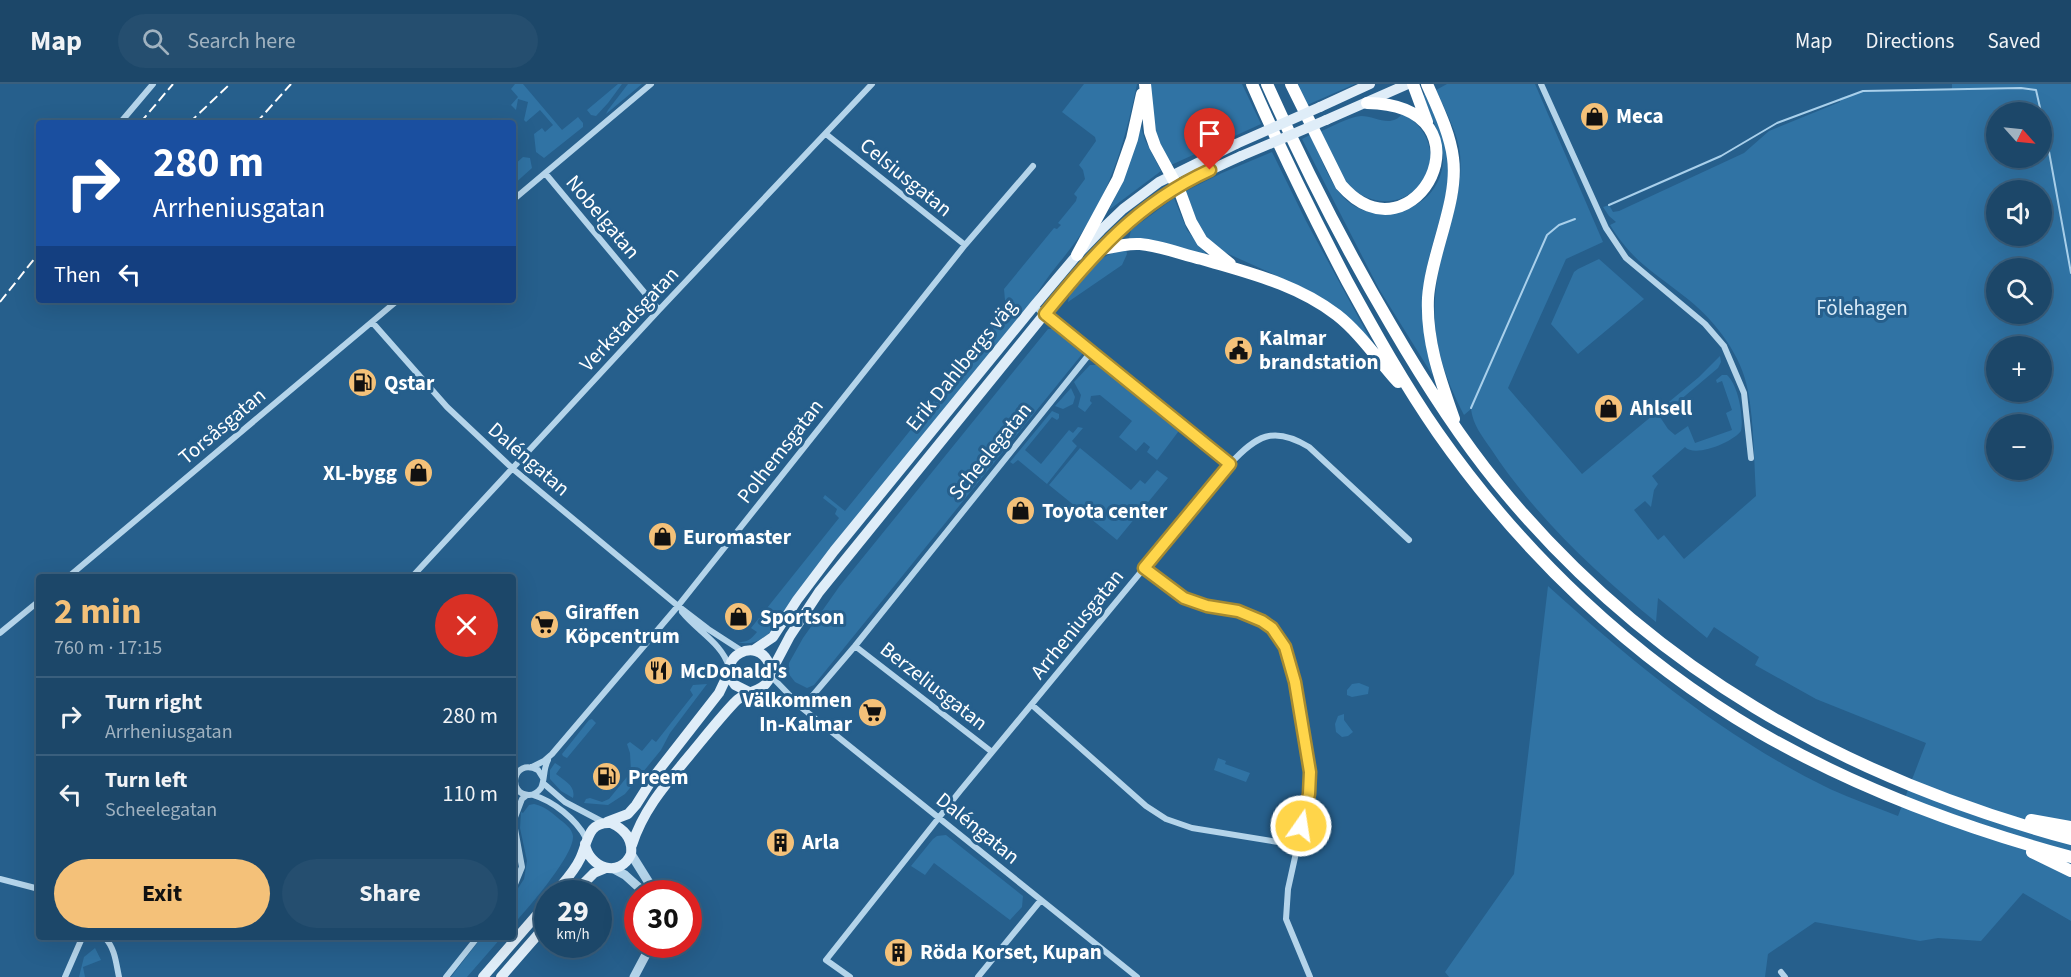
<!DOCTYPE html>
<meta charset="utf-8">
<style>
body{margin:0;font-family:"Source Sans 3",sans-serif;background:#254e6f;color:#f1f3f6;height:100vh;display:flex;flex-direction:column;font-size:22px;white-space:nowrap}
*{box-sizing:border-box;margin:0}
p{font-size:20px;color:#a0b2c0}
.icon{flex:none;width:33px;height:33px;fill:none;stroke:currentColor;stroke-width:2;stroke-linecap:round;stroke-linejoin:round}
.map{position:relative;flex:1;overflow:hidden}
.sheet{position:absolute;left:36px;top:490px;width:480px;height:366px;display:flex;flex-direction:column;background:#1c4769;border-radius:6px;box-shadow:0 6px 24px #0002,0 0 0 2px #3a5f7d}
.sheet>*{flex:none}
.banner{position:absolute;left:36px;top:36px;width:480px;height:183px;border-radius:6px;box-shadow:0 6px 24px #0002,0 0 0 2px #3a5f7d;background:#1a4fa0;color:#fff;overflow:hidden}
.needle{width:39px;rotate:117deg}
.tools{position:absolute;left:1986px;top:18px;display:grid;gap:12px}
.tools a{display:grid;place-items:center;width:66px;height:66px;border-radius:50%;background:#1c4769;box-shadow:0 6px 24px #0002,0 0 0 2px #3a5f7d;font-size:30px}
.speed{position:absolute;left:534px;top:796px;display:flex;gap:12px;font-size:30px;font-weight:700;text-align:center}
.speed>*{display:grid;place-content:center;width:78px;height:78px;border-radius:50%;background:#1c4769;box-shadow:0 6px 24px #0002,0 0 0 2px #3a5f7d;line-height:1}
.speed small{font-size:15px;font-weight:400}
.speed .limit{border:9px solid #d22;background:#fff;color:#111}
.pin{position:absolute;display:grid;place-items:center;width:51px;height:51px;color:#fff;margin:-62px -26px;border-radius:50% 50% 50% 0;rotate:-45deg;box-shadow:0 0 6px #0007}
.pin .icon{rotate:45deg}
.me{position:absolute;width:66px;margin:-33px;rotate:13deg;stroke-linejoin:round;filter:drop-shadow(0 0 4px #0008)}
.turn{display:flex;align-items:center;gap:21px;height:126px;padding:0 18px;font-size:27px}
.turn .icon{width:78px;height:78px;stroke-width:2.5}
.turn b{display:block;font-size:42px;line-height:51px}
.then{display:flex;align-items:center;height:57px;padding:0 18px;background:#0003;gap:12px;font-size:22px}
.round{display:grid;place-items:center;flex:none;width:63px;height:63px;border-radius:32px;background:#254e6f}
.summary{display:flex;align-items:center;justify-content:space-between;height:102px;padding:0 18px}
h1{font-size:36px;font-weight:700;line-height:45px;color:#f4c179}
.primary-button{display:flex;gap:12px;margin-top:auto;padding:12px 18px}
.primary-button a{flex:1;height:69px;border-radius:36px;background:#f4c179;color:#111;font-size:24px;font-weight:700;line-height:69px;text-align:center}
.primary-button a+a{background:#254e6f;color:#f1f3f6}
ul{padding:0;list-style:none}
li{display:flex;align-items:center;gap:18px;height:78px;padding:0 18px;border-top:2px solid #3a5f7d}
li div{flex:1}
li b{display:block;font-size:22px}
li em{font-style:normal}
header{display:flex;align-items:center;gap:36px;box-sizing:border-box;height:84px;padding:0 30px;background:#1c4769;border-bottom:2px solid #3a5f7d}
header strong{font-size:28px}
nav{display:flex;gap:33px;margin-inline-start:auto;font-size:21px}
.search{width:420px;height:54px;background:#254e6f;display:flex;align-items:center;gap:15px;box-sizing:border-box;padding:0 21px;border-radius:33px;color:#a0b2c0;font-size:22px}
.map>svg:first-child{display:block}
.green{fill:#3073a4;fill-rule:evenodd}
.lines{fill:none;stroke-linecap:round;stroke-linejoin:round}
.stream{stroke:#a9d0eb;stroke-width:2}
.minor{stroke:#b4d4ea;stroke-width:6}
.tertiary{stroke:#b4d4ea;stroke-width:9}
.secondary{stroke:#dfedf8;stroke-width:10}
.motorway{stroke:#fff;stroke-width:12}
.rail{stroke:#fff;stroke-width:2;stroke-dasharray:10 4.5;stroke-linecap:butt}
.secondary-bridge{stroke:#dfedf8;stroke-width:10}
.route-casing{stroke:#a68a30;stroke-width:15}
.route{stroke:#ffd54a;stroke-width:10}
.labels{text-anchor:middle;dominant-baseline:central;stroke-width:6;stroke-linejoin:round;paint-order:stroke}
.poi-label{font-size:21px;font-weight:bold;fill:#fff;stroke:#265f8c;text-anchor:start}
.street-label{font-size:21px;fill:#fff;stroke:#265f8c}
.park-label{font-size:21px;fill:#d9ebf8;stroke:#265f8c}
</style>
<header>
<strong>Map</strong>
<div class="search"><svg class="icon" aria-label="search" viewBox="0 0 24 24"><circle cx="10" cy="10" r="6"/><path d="M15 15l6 6"/></svg>Search here</div>
<nav><a>Map</a><a>Directions</a><a>Saved</a></nav>
</header>
<div class="map">
<svg width="2071" height="893" viewBox="0 0 2071 893">
<rect width="100%" height="100%" fill="#265f8c"/>
<path class="green" d="M 515,0 L 523,0 L 562,46 L 578,33 L 583,39 L 583,43 L 544,74 L 536,68 L 534,50 L 542,44 L 545,48 L 553,41 L 540,26 L 526,38 L 524,36 L 528,18 L 518,15 L 516,26 L 511,21 L 518,13 L 511,5 Z
M 618,0 L 622,0 L 608,19 L 596,32 L 591,31 L 587,26 Z
M 628,0 L 642,0 L 606,30 L 608,26 Z
M 1084,0 L 1137,0 C 1126,53 1112,104 1081,150 C 1067,171 1048,190 1035,213 L 771,547 C 762,556 750,562 738,558 C 748,558 750,556 757,548 L 751,544 L 839,434 L 835,430 L 837,425 L 823,414 L 825,411 L 845,427 L 934,317 L 936,319 L 996,241 L 1007,239 L 1004,205 L 1054,144 L 1057,145 L 1061,141 L 1058,139 L 1076,117 L 1077,113 L 1074,110 L 1085,95 L 1083,86 L 1079,81 L 1096,57 L 1095,53 L 1062,28 Z
M 1151,0 L 1242,0 L 1261,40 L 1171,81 L 1157,53 L 1151,21 Z
M 1297,0 L 1355,0 L 1307,21 Z
M 1447,0 L 1535,0 L 1603,158 L 1566,175 L 1508,304 L 1582,390 L 1699,293 L 1720,272 L 1721,278 L 1718,284 L 1660,333 L 1668,345 L 1675,351 L 1688,342 L 1695,359 L 1732,346 L 1726,329 L 1732,326 L 1722,297 L 1717,299 L 1716,296 L 1722,291 L 1727,291 C 1738,301 1744,332 1741,347 C 1733,358 1695,374 1685,363 L 1652,392 L 1658,400 L 1654,406 L 1651,423 L 1645,417 L 1634,426 L 1658,456 L 1664,451 L 1684,475 L 1756,412 C 1754,379 1754,339 1748,307 C 1742,272 1716,238 1689,216 C 1656,189 1634,180 1610,141 L 1616,138 L 1609,132 L 1603,123 L 1609,121 L 1613,128 L 1619,127 L 1744,69 L 1769,47 L 1840,18 L 1840,14 L 1863,7 L 1952,5 L 1952,0 L 2071,0 L 2071,837 L 2023,809 L 1981,857 L 1938,854 L 1920,857 L 1815,838 L 1768,870 L 1765,893 L 1449,893 L 1445,888 L 1514,790 L 1548,502 C 1634,580 1725,654 1830,705 C 1852,715 1876,723 1898,732 L 1926,659 L 1816,615 L 1755,581 L 1759,573 L 1714,543 L 1707,554 L 1658,514 L 1656,538 C 1595,488 1535,432 1491,365 C 1482,352 1473,341 1471,325 L 1464,331 C 1431,267 1427,225 1446,155 C 1454,128 1463,99 1460,70 C 1458,49 1445,26 1436,6 ZM 1996,28 L 2042,28 L 2042,74 L 1996,74 ZM 1996,106 L 2042,106 L 2042,152 L 1996,152 ZM 1996,184 L 2042,184 L 2042,230 L 1996,230 ZM 1996,262 L 2042,262 L 2042,308 L 1996,308 ZM 1996,340 L 2042,340 L 2042,386 L 1996,386 Z
M 1425,10 C 1434,31 1446,53 1448,75 C 1451,108 1437,142 1429,174 C 1419,214 1422,253 1433,292 L 1379,205 L 1302,55 L 1310,51 C 1320,71 1328,96 1342,112 C 1375,148 1441,126 1443,77 C 1444,55 1430,32 1422,12 Z
M 1403,29 C 1411,35 1418,40 1423,48 C 1451,93 1394,144 1348,101 C 1336,89 1327,63 1319,48 C 1332,43 1348,33 1361,32 C 1376,32 1391,45 1403,29 Z
M 1139,43 L 1141,43 L 1145,56 L 1161,87 L 1109,126 L 1119,105 Z
M 1272,68 L 1306,137 L 1374,262 L 1306,205 L 1222,167 L 1209,156 L 1199,143 L 1186,107 L 1222,89 Z
M 523,73 L 530,74 L 532,84 L 513,101 L 513,82 Z
M 1174,114 L 1187,146 L 1207,171 L 1129,155 L 1131,146 Z
M 1126,164 L 1127,170 L 1122,181 L 1068,218 C 1073,190 1100,172 1126,164 Z
M 1599,175 L 1644,215 L 1578,270 L 1551,240 L 1574,188 L 1578,185 Z
M 1048,245 L 1053,245 L 1083,269 L 814,601 L 807,604 L 795,598 L 788,589 L 789,579 L 803,554 L 839,503 Z
M 1090,281 L 1097,281 L 1101,283 L 1178,345 L 1178,348 L 1157,376 L 1147,368 L 1150,363 L 1144,358 L 1136,367 L 1119,353 L 1132,337 L 1100,311 L 1091,312 L 1090,317 L 1092,319 L 1085,328 L 1078,323 L 1081,311 L 1074,298 Z
M 1071,304 L 1075,313 L 1073,320 L 1063,325 L 1055,322 Z
M 1052,327 L 1059,330 L 1059,334 L 1057,336 L 1052,333 L 1025,366 L 1041,380 L 1069,346 L 1073,349 L 1078,343 L 1083,344 L 1072,357 L 1077,362 L 1047,400 L 1018,376 L 1013,380 L 1010,378 Z
M 1080,364 L 1131,406 L 1140,396 L 1145,400 L 1157,386 L 1168,394 L 1117,456 L 1049,401 Z
M 1359,599 L 1369,603 L 1368,610 L 1352,613 L 1347,611 L 1347,606 L 1352,600 Z
M 707,600 L 670,649 L 661,666 L 625,710 L 608,721 L 584,719 L 586,715 L 590,714 L 602,718 L 609,715 L 631,688 L 630,669 L 627,660 L 630,658 L 642,667 L 652,655 L 656,658 L 693,611 L 690,606 L 693,601 Z
M 1344,630 L 1344,636 L 1353,648 L 1348,652 L 1342,653 L 1336,648 L 1335,640 L 1338,632 Z
M 592,635 L 596,639 L 567,674 L 563,672 L 562,670 L 589,636 Z
M 1218,674 L 1226,677 L 1225,680 L 1250,689 L 1246,698 L 1214,686 Z
M 555,679 L 561,683 L 556,690 C 565,697 576,702 573,714 L 561,707 L 550,695 L 550,686 Z
M 534,720 C 544,722 551,728 558,734 C 564,739 572,744 573,752 C 574,772 527,825 513,841 L 513,812 L 524,795 L 527,777 L 520,744 L 521,728 L 523,729 L 529,721 Z
M 946,751 L 1023,812 L 1022,823 L 1010,836 L 934,779 L 925,791 L 911,782 L 933,755 L 937,752 Z
M 481,854 L 501,854 L 467,893 L 451,893 Z
M 95,864 L 101,876 L 83,883 L 85,893 L 79,893 L 84,873 Z"/>
<g class="lines">
<path class="stream" d="M 2042,29 L 2071,189
M 1609,121 L 1721,72 L 1777,39 L 1863,7 L 2021,4 L 2036,6 L 2041,28
M 1471,324 L 1547,151 L 1559,141 L 1575,135"/>
<path class="minor" d="M 1541,0 L 1606,144 L 1626,174 L 1705,240 L 1724,262 L 1744,309 L 1751,374
M 120,39 L 153,0
M 826,50 L 965,161
M 545,89 L 659,226
M 513,116 L 651,0
M 1034,222 L 1230,380
M 372,238 L 447,323 L 513,385 L 678,522 L 708,545 L 742,567
M 1144,484 L 1184,514 L 1207,522 L 1249,530 L 1262,537 L 1278,552 L 1290,575 L 1309,688 L 1309,710 L 1288,805 L 1286,835 L 1310,893
M 67,494 L 398,216
M 411,494 L 659,226 L 872,0
M 682,528 C 697,547 722,559 729,583
M 0,549 L 39,517
M 855,562 L 992,668
M 770,591 L 802,624 L 1137,893
M 755,607 L 797,620
M 1032,621 L 1146,722 L 1166,735 L 1192,744 L 1296,761
M 802,624 L 855,562 L 1091,268
M 532,683 L 544,677 L 552,670 L 678,522 L 965,161 L 1033,82
M 543,694 L 538,686 C 512,673 507,711 529,711 C 534,711 538,708 541,704 C 545,696 543,685 548,676
M 543,699 L 565,718 L 603,738
M 533,711 C 553,717 576,735 586,754
M 513,714 L 516,703
M 513,734 L 522,783 L 513,805
M 514,736 L 522,715 L 527,711
M 0,795 L 39,805
M 105,854 C 115,864 116,879 119,893
M 1781,888 L 1785,893
M 65,893 L 82,854
M 446,893 L 477,854
M 850,893 L 826,876 L 960,707 L 1230,380 C 1256,352 1273,341 1309,363 L 1409,456
M 978,893 L 1041,816"/>
<path class="tertiary" d="M 631,770 L 656,810
M 614,785 L 625,791 L 646,810
M 634,893 L 651,861"/>
<path class="secondary" d="M 1320,23 L 1370,0
M 1326,36 L 1408,0
M 754,566 L 773,553 L 797,516 L 834,467 L 1034,222 L 1077,171 L 1101,146 L 1123,125 L 1159,98 L 1236,60
M 771,588 L 790,552 L 819,508 L 1086,179 C 1100,164 1114,149 1129,136 C 1163,108 1201,90 1241,72
M 607,738 L 628,730 L 636,721 L 655,691 L 719,609 L 729,588
M 632,761 C 643,726 666,700 689,672 C 704,654 718,636 734,619 C 745,606 761,609 768,597 C 771,592 771,585 769,580 C 758,551 714,573 735,601 L 749,608
M 554,810 C 563,799 574,788 580,775 C 588,759 587,737 611,739 C 624,745 633,754 631,770 C 620,795 589,784 585,760
M 573,810 L 594,789 L 606,784
M 483,893 L 548,818
M 501,893 L 548,839"/>
<path class="motorway" d="M 1145,0 L 1150,48 L 1155,62 L 1180,108 L 1191,138 L 1202,157 L 1230,180
M 1252,0 C 1281,67 1313,132 1347,197 C 1375,248 1404,300 1438,349 C 1522,469 1632,574 1759,648 C 1856,704 1964,744 2071,773
M 1267,0 C 1304,83 1345,163 1391,241 C 1423,296 1457,350 1497,399 C 1649,585 1842,693 2071,755
M 1291,0 L 1341,101 C 1414,185 1500,21 1367,19
M 1413,0 L 1427,38
M 1427,0 C 1437,23 1450,49 1453,74 C 1459,117 1431,169 1428,214 C 1426,257 1440,295 1454,335
M 1099,166 C 1112,163 1126,159 1140,160 C 1161,162 1181,170 1202,175 C 1249,189 1297,200 1337,231 C 1360,249 1378,276 1398,298
M 1077,171 L 1118,95 L 1132,55 L 1142,10
M 2031,736 L 2071,743
M 2032,768 L 2071,787"/>
<path class="rail" d="M 140,39 L 173,0
M 189,39 L 230,0
M 256,39 L 291,0
M 0,218 L 39,169"/>
<path class="secondary-bridge" d="M 1236,60 L 1320,23
M 1241,72 L 1326,36"/>
</g>
<g class="lines">
<defs>
<path id="route" d="M 1210,86 C 1136,120 1095,169 1045,230 L 1230,380 L 1144,484 L 1184,514 L 1207,522 L 1238,527 L 1262,537 L 1272,544 L 1285,563 L 1295,598 L 1310,688 L 1309,710 L 1301,742"/>
</defs>
<use href="#route" class="route-casing"/>
<use href="#route" class="route"/>
</g>
<defs>
<symbol id="shop-disc" viewBox="-11 -11 22 22"><circle r="9.5" fill="#f4c179" stroke="#265f8c"/><path d="M-5-2.5h2.3a2.7 3.5 0 0 1 5.4 0H5L5.5 6h-11ZM-1.5-2.5h3a1.5 2.3 0 0 0-3 0Z" fill="#111"/></symbol>
<symbol id="civic-disc" viewBox="-11 -11 22 22"><circle r="9.5" fill="#f4c179" stroke="#265f8c"/><path d="M-.6-6.5H3V-4.5H.6V-3L4-1V1h2V6H-6V1h2V-1L-.6-3ZM-1.2 2.5V6h2.4V2.5Z" fill="#111"/></symbol>
<symbol id="fuel-disc" viewBox="-11 -11 22 22"><circle r="9.5" fill="#f4c179" stroke="#265f8c"/><path d="M-5.5-6h7V0h2V4h1.3V-2.5L3-4.5l.8-.8L6-3V5H2.5V1h-1V6h-7ZM-4.2-4.7v3.2H.2V-4.7Z" fill="#111"/></symbol>
<symbol id="supermarket-disc" viewBox="-11 -11 22 22"><circle r="9.5" fill="#f4c179" stroke="#265f8c"/><path d="M-6-5.5h2.5l.6 2H6L4.5 2H-2.5L-4.4-4H-6ZM-1.5 3.2a1.3 1.3 0 1 0 .1 0ZM3 3.2a1.3 1.3 0 1 0 .1 0Z" fill="#111"/></symbol>
<symbol id="restaurant-disc" viewBox="-11 -11 22 22"><circle r="9.5" fill="#f4c179" stroke="#265f8c"/><path d="M-5-6h1v4h1v-4h1v4h1v-4h1v5L-1.5 .5V6h-2V.5L-5-1ZM5-6V6H3V1.5H1.5Q1.5-4 5-6Z" fill="#111"/></symbol>
<symbol id="building-disc" viewBox="-11 -11 22 22"><circle r="9.5" fill="#f4c179" stroke="#265f8c"/><path d="M-4-6H4V6H1V3H-1V6H-4ZM-2.5-4.3h1.7v1.8h-1.7ZM.8-4.3h1.7v1.8H.8ZM-2.5-1h1.7V.8h-1.7ZM.8-1h1.7V.8H.8Z" fill="#111"/></symbol>
</defs>
<g fill-rule="evenodd">
<use href="#shop-disc" x="1578" y="16" width="33" height="33"/>
<use href="#civic-disc" x="1222" y="250" width="33" height="33"/>
<use href="#fuel-disc" x="346" y="282" width="33" height="33"/>
<use href="#shop-disc" x="1592" y="308" width="33" height="33"/>
<use href="#shop-disc" x="402" y="372" width="33" height="33"/>
<use href="#shop-disc" x="1004" y="410" width="33" height="33"/>
<use href="#shop-disc" x="646" y="436" width="33" height="33"/>
<use href="#shop-disc" x="722" y="516" width="33" height="33"/>
<use href="#supermarket-disc" x="528" y="524" width="33" height="33"/>
<use href="#restaurant-disc" x="642" y="570" width="33" height="33"/>
<use href="#supermarket-disc" x="856" y="612" width="33" height="33"/>
<use href="#fuel-disc" x="590" y="676" width="33" height="33"/>
<use href="#building-disc" x="764" y="742" width="33" height="33"/>
<use href="#building-disc" x="882" y="852" width="33" height="33"/>
</g>
<g class="labels">
<g class="poi-label">
<text x="1616" y="32">Meca</text>
<text x="1259" y="254">Kalmar<tspan x="1259" dy="24">brandstation</tspan></text>
<text x="384" y="299">Qstar</text>
<text x="1630" y="324">Ahlsell</text>
<text x="397" y="389" text-anchor="end">XL-bygg</text>
<text x="1042" y="427">Toyota center</text>
<text x="683" y="453">Euromaster</text>
<text x="565" y="528">Giraffen<tspan x="565" dy="24">Köpcentrum</tspan></text>
<text x="760" y="533">Sportson</text>
<text x="680" y="587">McDonald's</text>
<text x="852" y="616" text-anchor="end">Välkommen<tspan x="852" dy="24">In-Kalmar</tspan></text>
<text x="628" y="693">Preem</text>
<text x="802" y="758">Arla</text>
<text x="920" y="868">Röda Korset, Kupan</text>
</g>
<g class="street-label">
<text transform="translate(906 93) rotate(39)">Celsiusgatan</text>
<text transform="translate(603 133) rotate(50)">Nobelgatan</text>
<text transform="translate(629 235) rotate(-47)">Verkstadsgatan</text>
<text transform="translate(961 281) rotate(-51)">Erik Dahlbergs väg</text>
<text transform="translate(222 342) rotate(-40)">Torsåsgatan</text>
<text transform="translate(780 367) rotate(-52)">Polhemsgatan</text>
<text transform="translate(990 367) rotate(-51)">Scheelegatan</text>
<text transform="translate(529 375) rotate(41)">Daléngatan</text>
<text transform="translate(1077 540) rotate(-51)">Arrheniusgatan</text>
<text transform="translate(934 602) rotate(38)">Berzeliusgatan</text>
<text transform="translate(978 744) rotate(39)">Daléngatan</text>
</g>
<g class="park-label">
<text x="1862" y="224">Fölehagen</text>
</g>
</g>
</svg>
<div class="tools">
<a><svg class="needle" viewBox="-14 -14 28 28"><path d="M0-13l5 13h-10z" fill="#e53935"/><path d="M0 13l5-13h-10z" fill="#a0b2c0"/></svg></a>
<a><svg class="icon" aria-label="sound" viewBox="0 0 24 24"><path d="M4 9h4l5-4v14l-5-4H4zM17 9q2 3 0 6"/></svg></a>
<a><svg class="icon" aria-label="search" viewBox="0 0 24 24"><circle cx="10" cy="10" r="6"/><path d="M15 15l6 6"/></svg></a>
<a>+</a>
<a>−</a>
</div>
<div class="speed"><div>29<small>km/h</small></div><div class="limit">30</div></div>
<div class="pin" style="left:1210px;top:86px;background:#d93025"><svg class="icon" aria-label="arrive" viewBox="0 0 24 24"><path d="M6 21V4h12l-3 4 3 4H6"/></svg></div>
<svg class="me" style="left:1301px;top:742px" viewBox="-20 -20 40 40"><circle r="17" fill="#ffd54a" stroke="#fff" stroke-width="3"/><path d="M0-11L8 9 0 5-8 9z" fill="#fff"/></svg>
<div class="banner">
<div class="turn"><svg class="icon" aria-label="right" viewBox="0 0 24 24"><path d="M7 20v-9h11M14 6l5 5-5 5"/></svg><div><b>280 m</b>Arrheniusgatan</div></div>
<div class="then">Then<svg class="icon" aria-label="left" viewBox="0 0 24 24"><path d="M17 20v-9H6M10 6l-5 5 5 5"/></svg></div>
</div>
<section class="sheet">
<div class="summary"><div><h1>2 min</h1><p>760 m · 17:15</p></div><a class="round" style="background:#d93025;color:#fff"><svg class="icon" aria-label="close" viewBox="0 0 24 24"><path d="M6 6l12 12M18 6L6 18"/></svg></a></div>
<ul>
<li><svg class="icon" aria-label="right" viewBox="0 0 24 24"><path d="M7 20v-9h11M14 6l5 5-5 5"/></svg><div><b>Turn right</b><p>Arrheniusgatan</p></div><em>280 m</em></li>
<li><svg class="icon" aria-label="left" viewBox="0 0 24 24"><path d="M17 20v-9H6M10 6l-5 5 5 5"/></svg><div><b>Turn left</b><p>Scheelegatan</p></div><em>110 m</em></li>
</ul>
<div class="primary-button"><a>Exit</a><a>Share</a></div>
</section>
</div>
